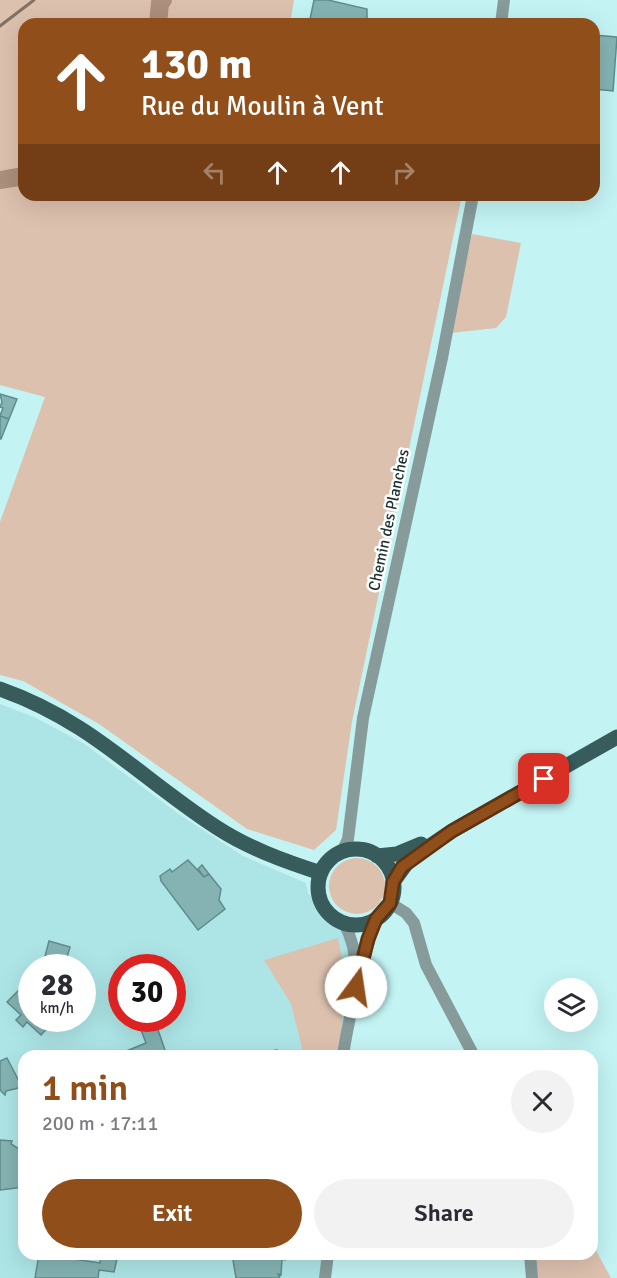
<!DOCTYPE html>
<meta charset="utf-8">
<style>
body{margin:0;font-family:Signika,sans-serif;background:#f2f2f3;color:#2b2b33;height:100vh;display:flex;flex-direction:column;font-size:22px;white-space:nowrap}
*{box-sizing:border-box;margin:0}
p{font-size:20px;color:#7c7c81}
.icon{flex:none;width:33px;height:33px;fill:none;stroke:currentColor;stroke-width:2;stroke-linecap:round;stroke-linejoin:round}
.map{position:relative;flex:1;overflow:hidden}
.side{position:absolute;left:18px;top:1050px;width:580px;height:210px;display:flex;flex-direction:column;background:#fff;border-radius:18px;box-shadow:0 6px 24px #0002}
.side>*{flex:none}
.hud{position:absolute;left:18px;top:18px;width:582px;height:183px;border-radius:18px;box-shadow:0 6px 24px #0002;background:#904e1b;color:#fff;overflow:hidden}
.controls{position:absolute;left:544px;top:978px;display:grid;gap:12px}
.controls a{display:grid;place-items:center;width:54px;height:54px;border-radius:50%;background:#fff;box-shadow:0 6px 24px #0002;font-size:30px}
.speed{position:absolute;left:18px;top:954px;display:flex;gap:12px;font-size:30px;font-weight:700;text-align:center}
.speed>*{display:grid;place-content:center;width:78px;height:78px;border-radius:50%;background:#fff;box-shadow:0 6px 24px #0002;line-height:1}
.speed small{font-size:15px;font-weight:400}
.speed .limit{border:9px solid #d22;background:#fff;color:#111}
.pin{position:absolute;display:grid;place-items:center;width:51px;height:51px;color:#fff;margin:-26px;border-radius:12px;box-shadow:0 3px 9px #0006}
.me{position:absolute;width:66px;margin:-33px;rotate:14deg;stroke-linejoin:round;filter:drop-shadow(0 0 4px #0008)}
.turn{display:flex;align-items:center;gap:21px;height:126px;padding:0 24px;font-size:27px}
.turn .icon{width:78px;height:78px;stroke-width:2.5}
.turn b{display:block;font-size:42px;line-height:51px}
.lanes{display:flex;align-items:center;height:57px;padding:0 24px;background:#0003;justify-content:center;gap:30px;direction:ltr}
.lanes .off{opacity:.35}
.round{display:grid;place-items:center;flex:none;width:63px;height:63px;border-radius:32px;background:#f2f2f3}
.headline{display:flex;align-items:center;justify-content:space-between;height:102px;padding:0 24px}
h1{font-size:36px;font-weight:600;line-height:45px;color:#904e1b}
.action{display:flex;gap:12px;margin-top:auto;padding:12px 24px}
.action a{flex:1;height:69px;border-radius:36px;background:#904e1b;color:#fff;font-size:24px;font-weight:600;line-height:69px;text-align:center}
.action a+a{background:#f2f2f3;color:#2b2b33}
.map>svg:first-child{display:block}
.built{fill:#ade5e6;fill-rule:evenodd}
.green{fill:#ddc1af}
.lines{fill:none;stroke-linecap:round;stroke-linejoin:round}
.stream{stroke:#817265;stroke-width:3}
.river{stroke:#ac8f7c;stroke-width:18}
.building{fill:#85b3b3;stroke:#5f8c8c;stroke-width:1.5}
.minor{stroke:#879b9b;stroke-width:12}
.major{stroke:#385b5c;stroke-width:15}
.route-casing{stroke:#5e3312;stroke-width:15}
.route{stroke:#904e1b;stroke-width:10}
.labels{text-anchor:middle;dominant-baseline:central;stroke-width:5;stroke-linejoin:round;paint-order:stroke}
.street-label{font-size:16px;fill:#1d3030;stroke:#fff}
</style>
<div class="map">
<svg width="617" height="1278" viewBox="0 0 617 1278">
<rect width="100%" height="100%" fill="#c3f3f3"/>
<path class="built" d="M 0,704 L 34,717 L 83,743 L 183,817 L 243,856 L 306,883 L 308,893 L 348,935 L 351,985 L 346,1005 L 343,1056 L 24,1056 L 24,1254 L 328,1254 L 325,1278 L 0,1278 ZM 32,968 L 82,968 L 82,1018 L 32,1018 ZM 122,968 L 172,968 L 172,1018 L 122,1018 Z"/>
<path class="green" d="M 0,0 L 294,0 L 290,24 L 24,24 L 24,195 L 462,195 L 352,722 L 336,830 L 314,850 L 247,829 L 99,724 L 23,681 L 0,675 L 0,522 L 45,397 L 0,385 Z
M 472,234 L 521,243 L 506,317 L 496,328 L 451,333 Z
M329 886a28 28 0 1 1 56 0a28 28 0 1 1-56 0Z
M 338,938 L 346,980 L 339,1056 L 304,1056 L 291,1004 L 264,960 Z
M 593,1245 L 611,1278 L 528,1278 L 527,1254 L 592,1254 Z"/>
<g class="lines">
<path class="stream" d="M 0,26 L 34,0"/>
<path class="river" d="M 158,24 L 160,3 L 163,0
M 0,180 L 24,176"/>
</g>
<path class="building" d="M 314,0 L 328,0 L 367,9 L 367,24 L 309,24 Z
M 594,35 L 617,37 L 613,91 L 594,89 Z
M 0,394 L 17,399 L 9,419 L 0,416 L 3,408 L 0,407 L 2,402 Z
M 0,416 L 9,419 L 1,439 L 0,439 Z
M 188,860 L 204,877 L 209,874 L 221,889 L 219,900 L 225,909 L 198,930 L 161,881 L 160,876 L 170,869 L 172,872 Z
M 202,865 L 209,874 L 204,877 L 198,869 Z
M 49,941 L 70,947 L 64,968 L 43,964 Z
M 32,977 L 32,1018 L 57,1018 L 41,1035 L 27,1022 L 23,1027 L 16,1020 L 21,1015 L 7,1002 Z
M 156,1024 L 167,1056 L 114,1056 L 146,1043 L 141,1030 Z
M 277,1050 L 278,1056 L 248,1056 Z
M 7,1058 L 20,1083 L 18,1088 L 6,1091 L 5,1095 L 0,1090 L 0,1061 Z
M 0,1140 L 12,1141 L 11,1144 L 24,1152 L 24,1187 L 0,1190 Z
M 39,1254 L 100,1263 L 101,1256 L 117,1259 L 114,1272 L 99,1270 L 98,1278 L 35,1278 Z
M 232,1254 L 286,1254 L 285,1260 L 282,1259 L 281,1275 L 278,1274 L 280,1278 L 236,1278 Z"/>
<g class="lines">
<path class="minor" d="M 501,24 L 504,0
M 342,852 L 348,839 L 363,718 L 442,358 L 473,195
M 390,903 L 406,913 L 414,923 L 426,965 L 474,1056
M 360,971 L 376,919
M 343,1056 C 349,1009 368,968 344,923
M 530,1254 L 532,1278
M 325,1278 L 328,1254"/>
<path class="major" d="M 0,689 C 91,721 139,777 216,827 C 248,848 284,861 321,873
M318 887a38 38 0 1 1 76 0a38 38 0 1 1-76 0Z
M 377,856 L 397,854 L 421,844
M 393,882 L 409,860 L 452,831 L 617,737"/>
</g>
<g class="lines">
<defs>
<path id="route" d="M 356,987 L 368,939 L 376,919 L 390,903 L 393,882 L 402,867 L 452,831 L 544,779"/>
</defs>
<use href="#route" class="route-casing"/>
<use href="#route" class="route"/>
</g>
<g class="labels">
<g class="street-label">
<text transform="translate(389 520) rotate(-78)">Chemin des Planches</text>
</g>
</g>
</svg>
<div class="controls">
<a><svg class="icon" aria-label="layers" viewBox="0 0 24 24"><path d="M12 4l9 5-9 5-9-5zM3 14l9 5 9-5"/></svg></a>
</div>
<div class="speed"><div>28<small>km/h</small></div><div class="limit">30</div></div>
<div class="pin" style="left:544px;top:779px;background:#d93025"><svg class="icon" aria-label="arrive" viewBox="0 0 24 24"><path d="M6 21V4h12l-3 4 3 4H6"/></svg></div>
<svg class="me" style="left:356px;top:987px" viewBox="-20 -20 40 40"><circle r="19" fill="#fff"/><path d="M0-13L10 11 0 6-10 11z" fill="#904e1b"/></svg>
<div class="hud">
<div class="turn"><svg class="icon" aria-label="ahead" viewBox="0 0 24 24"><path d="M12 20V5M6 11l6-6 6 6"/></svg><div><b>130 m</b>Rue du Moulin à Vent</div></div>
<div class="lanes"><svg class="icon off" aria-label="left" viewBox="0 0 24 24"><path d="M17 20v-9H6M10 6l-5 5 5 5"/></svg><svg class="icon" aria-label="ahead" viewBox="0 0 24 24"><path d="M12 20V5M6 11l6-6 6 6"/></svg><svg class="icon" aria-label="ahead" viewBox="0 0 24 24"><path d="M12 20V5M6 11l6-6 6 6"/></svg><svg class="icon off" aria-label="right" viewBox="0 0 24 24"><path d="M7 20v-9h11M14 6l5 5-5 5"/></svg></div>
</div>
<section class="side">
<div class="headline"><div><h1>1 min</h1><p>200 m · 17:11</p></div><a class="round"><svg class="icon" aria-label="close" viewBox="0 0 24 24"><path d="M6 6l12 12M18 6L6 18"/></svg></a></div>
<div class="action"><a>Exit</a><a>Share</a></div>
</section>
</div>
